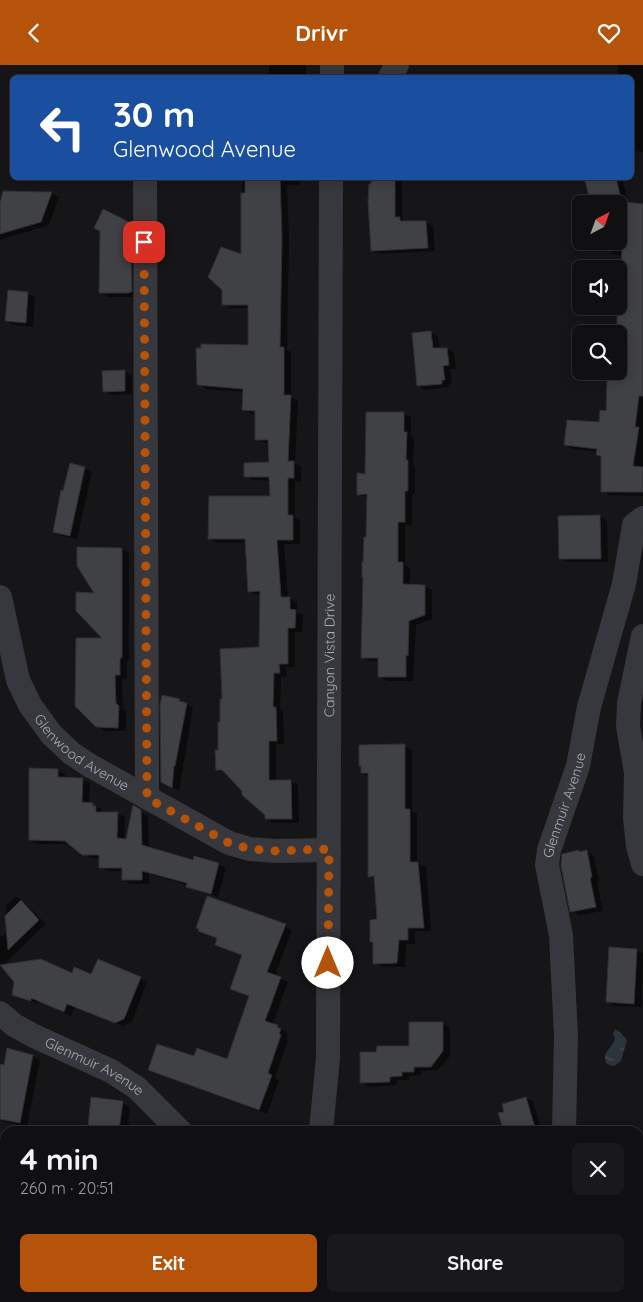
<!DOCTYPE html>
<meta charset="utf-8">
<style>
body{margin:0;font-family:Quicksand,sans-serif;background:#19191b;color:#f1f3f6;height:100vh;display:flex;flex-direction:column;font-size:19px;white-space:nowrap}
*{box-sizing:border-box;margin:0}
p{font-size:16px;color:#9c9d9f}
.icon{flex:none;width:28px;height:28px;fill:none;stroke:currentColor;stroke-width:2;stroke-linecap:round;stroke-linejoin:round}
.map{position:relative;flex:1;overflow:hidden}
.details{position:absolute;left:0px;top:1061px;width:644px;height:176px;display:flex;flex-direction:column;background:#101012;border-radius:15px 15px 0 0;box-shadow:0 2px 12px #0003,0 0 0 1px #303032}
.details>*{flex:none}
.hud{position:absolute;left:10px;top:10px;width:624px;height:105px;border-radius:8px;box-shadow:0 2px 12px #0003,0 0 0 1px #303032;background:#1a4fa0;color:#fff;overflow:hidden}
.needle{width:32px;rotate:41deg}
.controls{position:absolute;left:572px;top:130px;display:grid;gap:10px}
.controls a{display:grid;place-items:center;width:55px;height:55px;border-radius:8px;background:#101012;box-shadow:0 2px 12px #0003,0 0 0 1px #303032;font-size:25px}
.pin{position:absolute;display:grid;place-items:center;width:42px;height:42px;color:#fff;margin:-21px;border-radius:10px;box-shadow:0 2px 8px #0006}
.me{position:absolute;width:55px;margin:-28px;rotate:0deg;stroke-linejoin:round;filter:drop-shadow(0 0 4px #0008)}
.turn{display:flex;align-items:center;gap:18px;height:105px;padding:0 20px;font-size:22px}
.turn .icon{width:65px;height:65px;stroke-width:2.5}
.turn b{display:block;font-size:35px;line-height:42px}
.round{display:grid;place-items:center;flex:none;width:52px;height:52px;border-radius:8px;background:#19191b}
.head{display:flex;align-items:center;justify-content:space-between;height:85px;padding:0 20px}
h1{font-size:30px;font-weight:700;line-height:38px}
.primary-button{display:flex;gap:10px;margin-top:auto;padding:10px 20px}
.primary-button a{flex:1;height:58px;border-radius:8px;background:#b45309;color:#fff;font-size:20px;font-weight:700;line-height:58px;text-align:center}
.primary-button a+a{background:#19191b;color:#f1f3f6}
header{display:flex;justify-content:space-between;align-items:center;height:65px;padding:0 20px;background:#b45309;color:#fff;font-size:22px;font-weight:700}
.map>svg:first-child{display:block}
.water{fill:url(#water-ripples)}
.shadow{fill:#0007}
.building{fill:#404145;stroke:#303034}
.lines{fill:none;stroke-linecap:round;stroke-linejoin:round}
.path{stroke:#3d3f44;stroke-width:3;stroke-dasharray:2.5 4;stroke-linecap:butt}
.minor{stroke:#37383d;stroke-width:24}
.route{stroke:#b45309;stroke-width:9;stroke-dasharray:0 16.2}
.labels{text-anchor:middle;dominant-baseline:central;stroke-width:4;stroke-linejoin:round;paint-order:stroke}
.street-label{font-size:14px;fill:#a8adb8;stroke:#111113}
</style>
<header><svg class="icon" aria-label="back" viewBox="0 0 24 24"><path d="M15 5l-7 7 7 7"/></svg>Drivr<svg class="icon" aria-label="heart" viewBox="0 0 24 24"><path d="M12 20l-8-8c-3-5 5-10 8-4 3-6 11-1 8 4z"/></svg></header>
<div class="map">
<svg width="643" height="1237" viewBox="0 0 643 1237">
<defs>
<pattern id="water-ripples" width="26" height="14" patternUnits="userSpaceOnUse" patternTransform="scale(1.25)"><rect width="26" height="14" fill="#2c353c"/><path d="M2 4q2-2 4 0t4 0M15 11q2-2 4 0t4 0" fill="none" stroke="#485056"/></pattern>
</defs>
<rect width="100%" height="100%" fill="#161618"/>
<path class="water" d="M 615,964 L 621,968 L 627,975 L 621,996 L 614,1001 L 607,999 C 600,986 614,984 615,972 L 613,970 Z"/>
<path class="shadow" d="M 269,0 L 306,0 L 306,12 L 269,12 Z
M 618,0 L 643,0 L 643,87 L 631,85 L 631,12 L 617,12 Z
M 242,112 L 300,112 L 300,120 L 287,120 L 289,177 L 287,285 L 291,287 L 291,332 L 298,336 L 295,398 L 301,402 L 301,417 L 295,416 L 295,453 L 300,455 L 300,479 L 284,479 L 288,533 L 297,537 L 297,547 L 303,550 L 302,567 L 295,567 L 295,602 L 286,602 L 287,612 L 281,612 L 280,645 L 283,647 L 284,679 L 276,679 L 276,717 L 291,716 L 298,720 L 299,758 L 273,758 L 266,754 L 266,749 L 227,709 L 218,704 L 221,658 L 261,583 L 261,530 L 257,530 L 249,526 L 246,478 L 217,478 L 210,474 L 271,432 L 271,416 L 252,415 L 245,411 L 270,398 L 270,378 L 264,378 L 256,374 L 257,349 L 251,349 L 244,344 L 244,327 L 206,324 L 198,319 L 249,281 L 249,243 L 231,243 L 223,239 L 242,191 Z
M 370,112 L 402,112 L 402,154 L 406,157 L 426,157 L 433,161 L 435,186 L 380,189 L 372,185 Z
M 588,112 L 622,112 L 628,139 L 643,140 L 643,210 L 623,192 L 612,188 L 613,176 L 624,174 L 626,146 L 619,148 L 619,139 Z
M 4,128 L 52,128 L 59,132 L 49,160 L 0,175 L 0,143 Z
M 131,159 L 138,163 L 136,232 L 108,232 L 101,227 Z
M 619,221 L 643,224 L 643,431 L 609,430 L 602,426 L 602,393 L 597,390 L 598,387 L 573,384 L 566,380 L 600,359 L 607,347 L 612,317 L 619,306 L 619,269 L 612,269 L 612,260 L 618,260 Z
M 9,227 L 28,228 L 35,233 L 33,262 L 13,260 L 6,256 Z
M 431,268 L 438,272 L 440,284 L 446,284 L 454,288 L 456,304 L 450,304 L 452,318 L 449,319 L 449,322 L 425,325 L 418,320 Z
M 124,306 L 132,311 L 132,329 L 112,330 L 104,326 Z
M 403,348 L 411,352 L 411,371 L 414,373 L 413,400 L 415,401 L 415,429 L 412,429 L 412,460 L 405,461 L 405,500 L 410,503 L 410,521 L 425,521 L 432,525 L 432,554 L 416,560 L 413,616 L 387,616 L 379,611 L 380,596 L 370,596 L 362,592 L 368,433 L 358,429 L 367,410 Z
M 71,400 L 85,403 L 92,407 L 77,474 L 62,471 L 55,467 Z
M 600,451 L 607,456 L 608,497 L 567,497 L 560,493 Z
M 122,484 L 129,488 L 129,596 L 127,596 L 127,614 L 122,614 L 123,643 L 126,646 L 126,666 L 105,666 L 97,661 L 105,574 L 96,529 Z
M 163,632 L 179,635 L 193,643 L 179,726 L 162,716 Z
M 405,681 L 412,685 L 412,746 L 417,749 L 417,798 L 426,802 L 431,866 L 415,866 L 415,879 L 406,879 L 405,902 L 382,902 L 374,898 L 374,878 L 371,876 L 378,856 L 375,814 L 369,811 L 369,712 L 362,707 Z
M 57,705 L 65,709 L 65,713 L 82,714 L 90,718 L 89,739 L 100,743 L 103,748 L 117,748 L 125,752 L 124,775 L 127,775 L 134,742 L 148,751 L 149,784 L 194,797 L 218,799 L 226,803 L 218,832 L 195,825 L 187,821 L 188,820 L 149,809 L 149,819 L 130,819 L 123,815 L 123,806 L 108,806 L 100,802 L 100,794 L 91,793 L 71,779 L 37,779 L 30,775 Z
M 587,786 L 594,791 L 599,816 L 597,817 L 603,846 L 579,850 L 572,846 Z
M 17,832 L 24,837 L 46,859 L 0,903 L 0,871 L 8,869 L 6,841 L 14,833 Z
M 285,861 L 292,865 L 275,911 L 288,917 L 272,960 L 285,966 L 288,969 L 286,974 L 288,975 L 275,1013 L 279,1016 L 267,1049 L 157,1008 L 195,993 L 228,995 L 250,932 L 231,924 L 243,890 L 223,883 L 216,879 L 218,874 L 199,865 Z
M 637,885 L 643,888 L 642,942 L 615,941 L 607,937 Z
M 73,909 L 140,913 L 147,917 L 132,957 L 123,961 L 75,942 L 71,951 L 39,936 L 38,939 L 13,929 Z
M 442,958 L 450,962 L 450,991 L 438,1005 L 421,1006 L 421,1010 L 409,1011 L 409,1015 L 397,1015 L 397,1020 L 369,1022 L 362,1018 L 378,988 L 410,982 Z
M 33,991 L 40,995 L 27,1061 L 6,1057 L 0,1053 L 0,1001 L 5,1002 Z
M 526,1033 L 533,1037 L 542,1066 L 505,1066 L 500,1049 L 506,1047 Z
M 122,1038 L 130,1042 L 128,1057 L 135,1066 L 96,1065 L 89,1060 Z
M 639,1083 L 643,1084 L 643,1129 L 639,1128 Z
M 639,1207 L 642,1209 L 639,1215 Z
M 5,1229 L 5,1232 L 39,1232 L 47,1237 L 0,1237 Z
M 160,1232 L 184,1232 L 183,1236 Z
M 228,1232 L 278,1232 L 278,1237 L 228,1237 Z
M 455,1232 L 499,1232 L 491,1237 L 458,1237 Z
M 590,1232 L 636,1232 L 634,1237 L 587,1237 Z"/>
<path class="building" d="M 245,112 L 280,112 L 282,173 L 280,282 L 284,282 L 284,330 L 291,330 L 288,396 L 294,396 L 294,413 L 288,413 L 288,450 L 293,450 L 293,475 L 277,475 L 281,532 L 290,532 L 290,544 L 296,545 L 295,563 L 288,563 L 288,599 L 279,599 L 280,608 L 274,608 L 273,642 L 276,642 L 277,676 L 269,676 L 269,715 L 291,715 L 292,754 L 265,754 L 265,750 L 242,730 L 242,726 L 222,705 L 216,705 L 215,685 L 218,685 L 218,657 L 220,657 L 220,634 L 222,634 L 220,584 L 259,582 L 260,526 L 248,527 L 245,474 L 208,474 L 209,431 L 270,431 L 269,412 L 244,412 L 244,398 L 269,397 L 268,375 L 255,375 L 255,346 L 242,345 L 243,324 L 197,320 L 196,283 L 201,283 L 201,279 L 248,280 L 248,240 L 222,240 L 222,225 L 208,212 L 221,182 L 241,189 L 241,128 L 245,128 Z
M 371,112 L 395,112 L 395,152 L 400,152 L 400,156 L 426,156 L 428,183 L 371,186 L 368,136 L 369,119 L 371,119 Z
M 584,112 L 616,112 L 622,139 L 591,139 Z
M 3,126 L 52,127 L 41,157 L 0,169 L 0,138 Z
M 626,137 L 643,139 L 643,331 L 639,331 L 635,362 L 639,362 L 633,401 L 643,402 L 643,427 L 601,427 L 601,391 L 596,390 L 597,384 L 564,380 L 567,355 L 599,357 L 600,345 L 606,346 L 607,315 L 611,316 L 611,306 L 619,306 L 619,269 L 617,269 L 617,244 L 619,244 L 619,196 L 621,196 Z
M 103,144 L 131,158 L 132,227 L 129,227 L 129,228 L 99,228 L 100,166 L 94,163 Z
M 8,225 L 28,227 L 26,258 L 5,256 Z
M 431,266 L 433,283 L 447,283 L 449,300 L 443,301 L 445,315 L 442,315 L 442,319 L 417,321 L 412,268 Z
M 125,305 L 125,326 L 103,327 L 102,306 Z
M 366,347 L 404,347 L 404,367 L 407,367 L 406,395 L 408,395 L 408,426 L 405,426 L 405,457 L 398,457 L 398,497 L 403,497 L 403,519 L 425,520 L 425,550 L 409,556 L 408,591 L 406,590 L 406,612 L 378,612 L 378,593 L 361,593 L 363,512 L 362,512 L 362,497 L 363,497 L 364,472 L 366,472 L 367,429 L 357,430 L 357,408 L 365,409 Z
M 70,398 L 85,402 L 70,471 L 53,467 L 61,425 L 63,426 Z
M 600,450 L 601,494 L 559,494 L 558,451 Z
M 77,482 L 122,483 L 122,593 L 120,593 L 120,610 L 115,610 L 116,638 L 119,641 L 118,663 L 96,662 L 75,641 L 76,573 L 102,573 L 76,546 L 76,527 L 94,528 L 77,501 Z
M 162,630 L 180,634 L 179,636 L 187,638 L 175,701 L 174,701 L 172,723 L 161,717 L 160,640 Z
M 405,679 L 405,744 L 410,744 L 410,797 L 418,797 L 424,863 L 408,863 L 408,875 L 399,875 L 397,898 L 373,899 L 373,877 L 370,877 L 370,855 L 377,854 L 374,811 L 368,812 L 368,708 L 361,708 L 361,701 L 359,701 L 359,680 Z
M 29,703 L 58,704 L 58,712 L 83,713 L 82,737 L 93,738 L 93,741 L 96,741 L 96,747 L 118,747 L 117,773 L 126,774 L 133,740 L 141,745 L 142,780 L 193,795 L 194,791 L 219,798 L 211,829 L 186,822 L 187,818 L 142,806 L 142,815 L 122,815 L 122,803 L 99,803 L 99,790 L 82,790 L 65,776 L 29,775 Z
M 579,785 L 579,787 L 587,785 L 592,812 L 590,813 L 596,842 L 570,847 L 561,801 L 562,789 Z
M 207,831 L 286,859 L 267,907 L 281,912 L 265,956 L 278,960 L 277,962 L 281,964 L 279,969 L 281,970 L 268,1008 L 272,1010 L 259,1045 L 148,1005 L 157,979 L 194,991 L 197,983 L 227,994 L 249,931 L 230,924 L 242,890 L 215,880 L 217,873 L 198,866 L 199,864 L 196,863 Z
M 21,835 L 39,855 L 8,885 L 5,851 Z
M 609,882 L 637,884 L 634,939 L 606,937 Z
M 41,894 L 72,908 L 74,902 L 91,909 L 98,894 L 141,912 L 124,954 L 115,958 L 67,939 L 64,947 L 31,933 L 31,936 L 12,930 L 14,917 L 0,900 Z
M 409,957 L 443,957 L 443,986 L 431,1002 L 414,1002 L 414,1007 L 402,1007 L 402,1011 L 390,1012 L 390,1017 L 360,1018 L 360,987 L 376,987 L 377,981 L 409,981 Z
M 7,983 L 33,990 L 20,1058 L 0,1054 L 0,999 L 4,1000 Z
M 91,1032 L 123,1036 L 119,1065 L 88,1061 Z
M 526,1032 L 536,1066 L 504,1066 L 498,1048 L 504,1047 L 502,1039 Z"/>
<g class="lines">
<path class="path" d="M 310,1237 L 310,1232"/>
<g class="minor">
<path d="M 332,12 L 332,0"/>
<path d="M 390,12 L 397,0"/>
<path d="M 145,112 L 147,733"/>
<path id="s1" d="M 0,532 L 18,615 L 30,640 L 51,669 L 71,688 L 89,700 L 229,778 L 250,784 L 275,786 L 329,785"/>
<path d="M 643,571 L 629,638 L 628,661 L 636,708 L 635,753 L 638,781 L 643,799"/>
<path id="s2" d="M 0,948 L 14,960 L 34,971 L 111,1006 L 137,1023 L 180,1066"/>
<path id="s3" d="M 321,1066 L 328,993 L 331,112"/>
<path id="s4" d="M 564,1066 L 566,971 L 561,870 L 547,800 L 549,785 L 578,701 L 589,642 L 624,519 L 634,460 L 643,453"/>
<path d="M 344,1237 L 352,1232"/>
</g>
</g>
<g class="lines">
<path class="route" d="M 144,177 L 147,733 L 229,778 L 250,784 L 276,786 L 329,784 L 328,898"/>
</g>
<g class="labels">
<g class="street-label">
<text stroke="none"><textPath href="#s3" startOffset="476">Canyon Vista Drive</textPath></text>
<text stroke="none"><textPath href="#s1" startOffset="184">Glenwood Avenue</textPath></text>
<text stroke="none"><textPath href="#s4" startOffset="330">Glenmuir Avenue</textPath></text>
<text stroke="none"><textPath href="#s2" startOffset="109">Glenmuir Avenue</textPath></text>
</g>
</g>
</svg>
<div class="controls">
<a><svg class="needle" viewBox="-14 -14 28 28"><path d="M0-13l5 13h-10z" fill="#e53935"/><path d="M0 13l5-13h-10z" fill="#9c9d9f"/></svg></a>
<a><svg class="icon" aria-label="sound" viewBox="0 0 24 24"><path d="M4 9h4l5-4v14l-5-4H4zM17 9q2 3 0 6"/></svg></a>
<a><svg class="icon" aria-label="search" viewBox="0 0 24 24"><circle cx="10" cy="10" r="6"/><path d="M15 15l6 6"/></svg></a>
</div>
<div class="pin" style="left:144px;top:177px;background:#d93025"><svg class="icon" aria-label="arrive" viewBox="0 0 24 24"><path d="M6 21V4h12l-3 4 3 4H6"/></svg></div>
<svg class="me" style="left:328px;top:898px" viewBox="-20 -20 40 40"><circle r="19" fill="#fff"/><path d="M0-13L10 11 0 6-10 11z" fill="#b45309"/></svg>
<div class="hud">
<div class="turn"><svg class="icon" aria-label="left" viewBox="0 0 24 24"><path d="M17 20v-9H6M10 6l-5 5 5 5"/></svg><div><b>30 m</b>Glenwood Avenue</div></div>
</div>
<section class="details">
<div class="head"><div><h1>4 min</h1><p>260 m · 20:51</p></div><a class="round"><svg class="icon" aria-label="close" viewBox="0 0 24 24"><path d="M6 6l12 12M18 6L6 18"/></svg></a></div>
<div class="primary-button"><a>Exit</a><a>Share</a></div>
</section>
</div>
